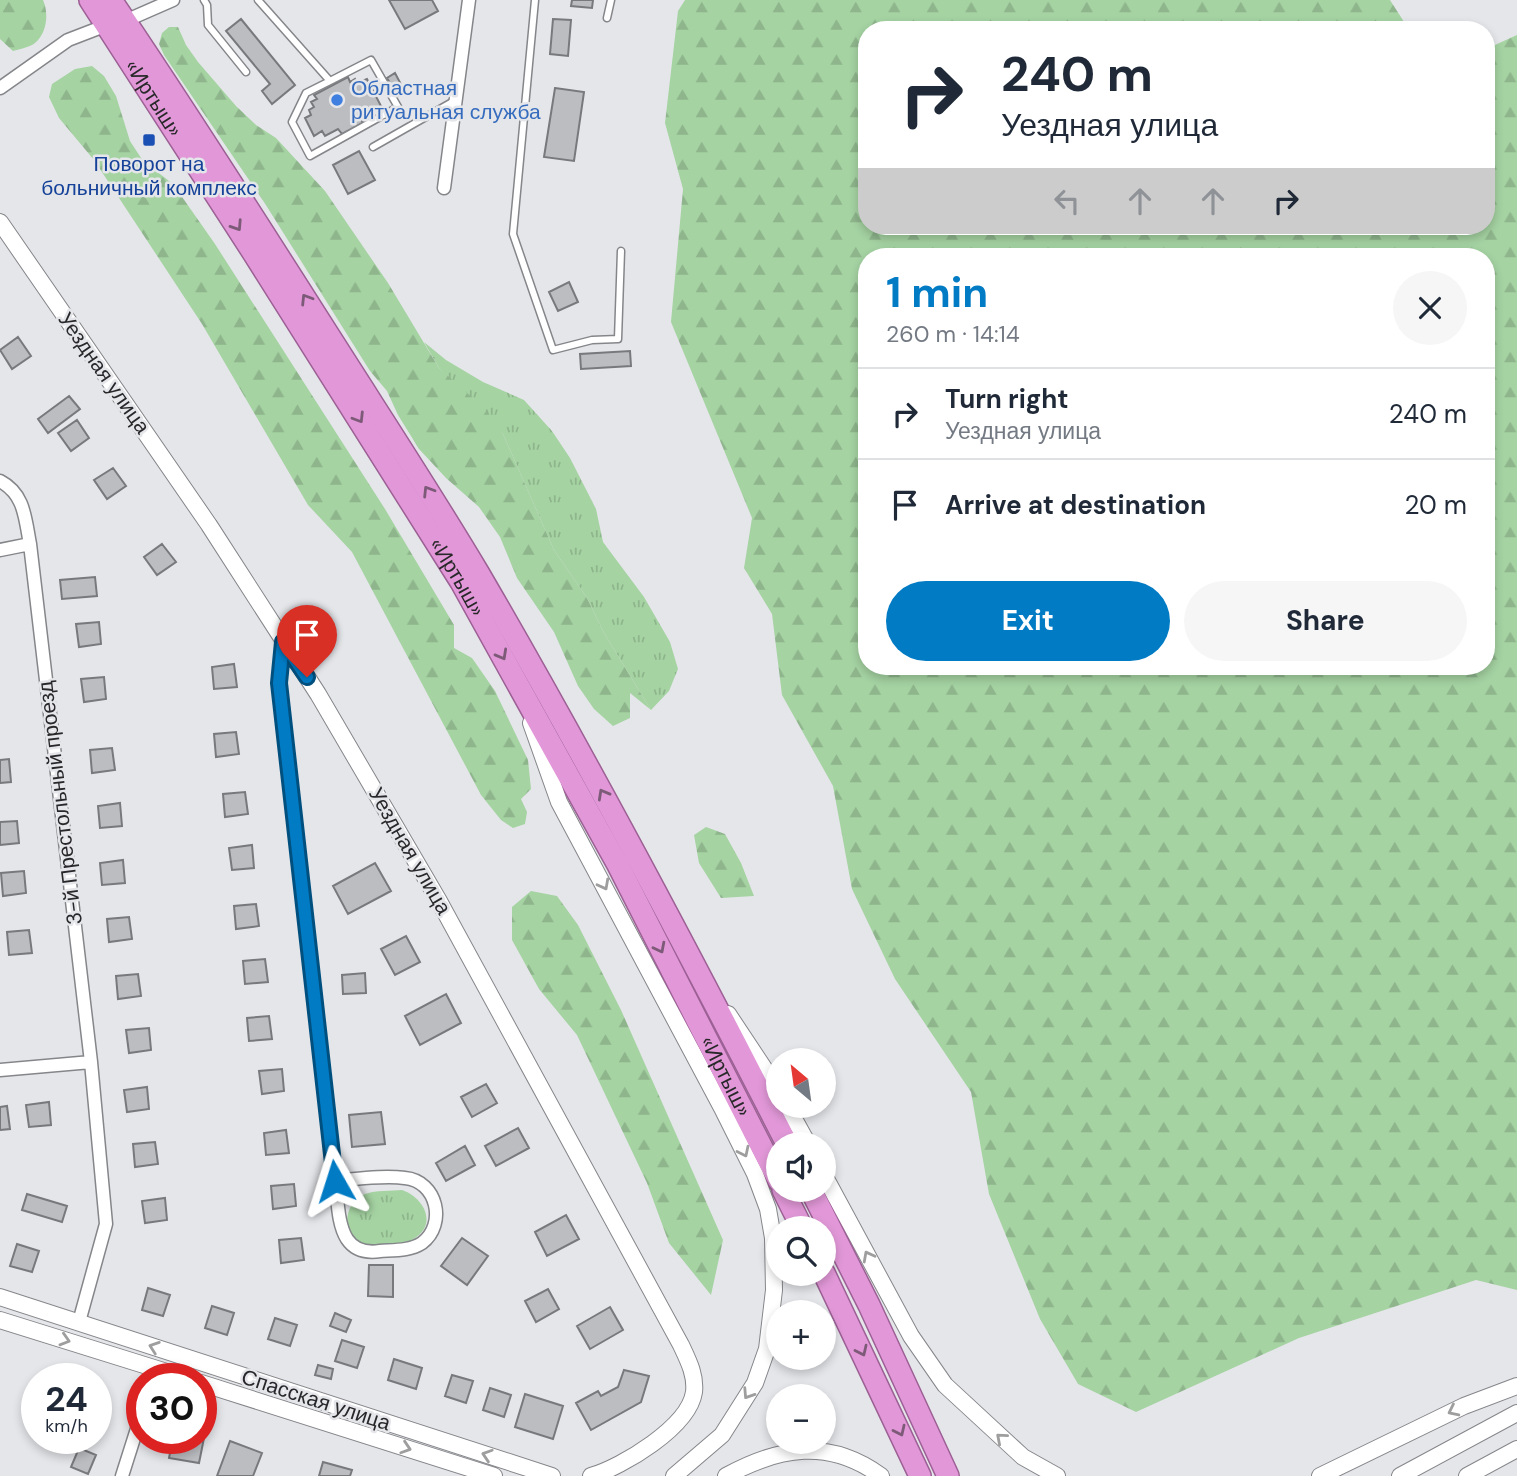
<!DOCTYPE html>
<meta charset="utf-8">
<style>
body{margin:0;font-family:"DM Sans",sans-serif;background:#f6f6f7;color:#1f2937;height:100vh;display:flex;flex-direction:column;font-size:26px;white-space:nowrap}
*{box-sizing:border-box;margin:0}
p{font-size:23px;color:#747a83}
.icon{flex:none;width:38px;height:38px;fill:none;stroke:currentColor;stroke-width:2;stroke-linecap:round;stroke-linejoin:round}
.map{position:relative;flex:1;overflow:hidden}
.panel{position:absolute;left:858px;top:248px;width:637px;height:427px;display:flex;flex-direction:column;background:#fff;border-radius:28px;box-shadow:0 4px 10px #0003}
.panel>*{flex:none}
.top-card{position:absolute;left:858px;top:21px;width:637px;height:214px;border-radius:28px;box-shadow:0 4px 10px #0003;background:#fff;color:#1f2937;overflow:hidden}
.needle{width:46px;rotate:331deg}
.tools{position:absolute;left:766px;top:1048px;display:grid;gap:14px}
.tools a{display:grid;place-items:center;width:70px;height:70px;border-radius:50%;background:#fff;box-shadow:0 4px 10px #0003;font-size:35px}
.speed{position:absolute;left:21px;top:1363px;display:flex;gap:14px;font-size:35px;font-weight:700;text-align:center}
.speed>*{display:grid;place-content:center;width:91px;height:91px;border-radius:50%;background:#fff;box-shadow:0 4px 10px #0003;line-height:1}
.speed small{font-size:18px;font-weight:400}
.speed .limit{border:10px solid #d22;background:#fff;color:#111}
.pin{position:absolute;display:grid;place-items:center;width:60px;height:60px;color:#fff;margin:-72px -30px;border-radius:50% 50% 50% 0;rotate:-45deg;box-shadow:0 0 7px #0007}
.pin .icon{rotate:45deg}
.me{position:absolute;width:77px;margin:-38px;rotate:354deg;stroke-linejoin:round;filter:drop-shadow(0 0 5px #0008)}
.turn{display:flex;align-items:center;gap:24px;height:147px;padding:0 28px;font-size:32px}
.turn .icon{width:91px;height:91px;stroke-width:2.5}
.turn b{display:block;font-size:49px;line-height:60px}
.lanes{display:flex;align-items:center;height:66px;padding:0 28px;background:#0003;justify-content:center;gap:35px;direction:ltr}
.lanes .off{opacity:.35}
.round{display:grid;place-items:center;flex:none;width:74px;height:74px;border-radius:37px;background:#f6f6f7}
.head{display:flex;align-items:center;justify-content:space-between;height:119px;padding:0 28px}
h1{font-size:42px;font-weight:700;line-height:52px;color:#007bc4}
.button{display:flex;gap:14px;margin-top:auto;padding:14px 28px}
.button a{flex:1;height:80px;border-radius:42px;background:#007bc4;color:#fff;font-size:28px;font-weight:700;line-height:80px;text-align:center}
.button a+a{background:#f6f6f7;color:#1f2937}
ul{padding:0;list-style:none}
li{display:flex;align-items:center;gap:21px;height:91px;padding:0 28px;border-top:2px solid #e0e1e3}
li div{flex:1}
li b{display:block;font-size:26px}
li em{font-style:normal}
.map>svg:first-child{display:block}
.grass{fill:url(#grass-tufts)}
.forest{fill:url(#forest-firs);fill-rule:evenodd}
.building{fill:#bcbdc1;stroke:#78797d;stroke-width:2}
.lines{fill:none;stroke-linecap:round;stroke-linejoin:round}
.service-casing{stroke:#85868a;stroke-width:9}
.minor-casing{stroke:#85868a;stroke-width:15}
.tertiary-casing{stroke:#85868a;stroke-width:18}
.trunk-casing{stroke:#9c6095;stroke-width:24}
.service{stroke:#fff;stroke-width:6}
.minor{stroke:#fff;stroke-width:12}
.tertiary{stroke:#fff;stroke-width:16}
.trunk{stroke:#e298d8;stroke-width:21}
.oneway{stroke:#7c5a78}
.oneway2{stroke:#9e9e9f}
.route-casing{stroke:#00507f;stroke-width:18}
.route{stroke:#007bc4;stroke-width:12}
.shop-dot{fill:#3f7fe0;stroke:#e5e6ea;stroke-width:2.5}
.transit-dot{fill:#1a4fb4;stroke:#e5e6ea;stroke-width:2.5}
.labels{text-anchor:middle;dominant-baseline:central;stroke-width:5;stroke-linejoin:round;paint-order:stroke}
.shop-label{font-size:21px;fill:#366cbe;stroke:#e5e6ea;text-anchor:start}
.street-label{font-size:21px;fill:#28282a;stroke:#e5e6ea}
.transit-label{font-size:21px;fill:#164399;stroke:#e5e6ea}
</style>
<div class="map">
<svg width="1517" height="1476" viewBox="0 0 1517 1476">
<defs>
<pattern id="grass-tufts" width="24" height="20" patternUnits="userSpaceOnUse" patternTransform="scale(1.75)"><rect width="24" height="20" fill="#a5d3a2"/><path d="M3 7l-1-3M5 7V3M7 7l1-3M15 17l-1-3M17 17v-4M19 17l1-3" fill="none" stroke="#8eb58c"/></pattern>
<pattern id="forest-firs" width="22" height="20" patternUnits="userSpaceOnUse" patternTransform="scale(1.75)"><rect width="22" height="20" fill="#a5d3a2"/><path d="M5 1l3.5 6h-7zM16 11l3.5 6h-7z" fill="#8eb58c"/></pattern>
</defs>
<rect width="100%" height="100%" fill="#e5e6ea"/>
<path class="grass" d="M 424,342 L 446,360 L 483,382 L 524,400 L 552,431 L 570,458 L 596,509 L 603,542 L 644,597 L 670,642 L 678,669 L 669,691 L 651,710 L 604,633 L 587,598 L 554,550 L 503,434 L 439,368 Z
M 402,1190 C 423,1197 438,1223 415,1238 C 407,1244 399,1244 390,1245 C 380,1246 372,1248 363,1244 C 340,1235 343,1203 365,1194 C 376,1190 391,1191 402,1190 Z"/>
<path class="forest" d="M 0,0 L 43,0 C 49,13 47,33 35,43 C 30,47 20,49 13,51 L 0,39 Z
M 685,0 L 1390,0 L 1406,25 L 1412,30 L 866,30 L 866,226 L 1486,226 L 1486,49 L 1517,35 L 1517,1290 L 1476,1280 L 1299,1338 L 1136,1412 L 1078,1384 L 1040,1319 L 989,1194 L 971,1092 L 895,979 L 852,889 L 833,786 L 782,695 L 772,614 L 744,568 L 752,518 L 671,322 L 683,189 L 665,123 L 678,11 ZM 866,257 L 1486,257 L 1486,667 L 866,667 Z
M 169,27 L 178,27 L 186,45 L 198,62 L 236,106 L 256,125 L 276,138 L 325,191 L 388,283 L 439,368 L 485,409 L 503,434 L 554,550 L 587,598 L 604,633 L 651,710 L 630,693 L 630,718 L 613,726 L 594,709 L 578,686 L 554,632 L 517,578 L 500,537 L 479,507 L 446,478 L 419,449 L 398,415 L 387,391 L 370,371 L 264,202 L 164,55 L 159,44 L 162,33 Z
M 92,66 L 104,76 L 116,96 L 130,141 L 143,161 L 173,184 L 215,244 L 385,509 L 454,625 L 454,648 L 472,658 L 495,691 L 528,760 L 531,789 L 521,799 L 527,812 L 525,824 L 513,828 L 501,820 L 481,795 L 352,552 L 308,505 L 202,324 L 94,160 L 59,118 L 49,97 L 52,84 L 75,69 Z
M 706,827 L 725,834 L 741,863 L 754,896 L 721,898 L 699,863 L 694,835 Z
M 531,891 L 557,896 L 578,925 L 621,1010 L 723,1240 L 711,1295 L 669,1243 L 647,1183 L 577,1035 L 539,989 L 512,940 L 512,907 Z"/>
<path class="building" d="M 389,0 L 432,0 L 438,11 L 405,29 Z
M 572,0 L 593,0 L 592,8 L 571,6 Z
M 241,19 L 295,85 L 272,104 L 262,91 L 270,84 L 226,31 Z
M 553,19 L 571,20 L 568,56 L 550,54 Z
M 395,73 L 405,92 L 398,96 L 387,78 Z
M 348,77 L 350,82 L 355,79 L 357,83 L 367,79 L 381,106 L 360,117 L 363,123 L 342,134 L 338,129 L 325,136 L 322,131 L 314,136 L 305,118 L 311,115 L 309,110 L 314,107 L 311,102 L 317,99 L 314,95 Z
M 555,88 L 584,92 L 574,161 L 544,157 Z
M 359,151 L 375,180 L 348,194 L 333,165 Z
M 569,282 L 578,302 L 558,311 L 549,292 Z
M 18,337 L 31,356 L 12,369 L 0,350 Z
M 630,351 L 631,366 L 581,369 L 580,354 Z
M 69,396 L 80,409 L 48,433 L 38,419 Z
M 77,420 L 89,438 L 71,451 L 58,433 Z
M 113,468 L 126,486 L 107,499 L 94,480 Z
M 162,544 L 176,562 L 157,575 L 144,557 Z
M 95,577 L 97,596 L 62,599 L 60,580 Z
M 99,622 L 101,644 L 79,647 L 76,624 Z
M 234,664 L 237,687 L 214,689 L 212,667 Z
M 104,677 L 106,699 L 84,702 L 81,679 Z
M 236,732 L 239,754 L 216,757 L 214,734 Z
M 112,748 L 115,770 L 92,773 L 90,750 Z
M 9,759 L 11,782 L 0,783 L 0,760 Z
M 245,792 L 248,814 L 225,817 L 223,794 Z
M 120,803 L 122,826 L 100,828 L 98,806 Z
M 17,821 L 19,843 L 0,845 L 0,822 Z
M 252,845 L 254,868 L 232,870 L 229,848 Z
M 123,860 L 125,883 L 102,885 L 100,863 Z
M 375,863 L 391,891 L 348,914 L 333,886 Z
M 24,871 L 26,893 L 3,896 L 1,873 Z
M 256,904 L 259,926 L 236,929 L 234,906 Z
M 129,917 L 132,939 L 109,942 L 107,919 Z
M 29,930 L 32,953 L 9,955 L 7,932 Z
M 406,936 L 420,962 L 395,975 L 381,949 Z
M 265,959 L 268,982 L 245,984 L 243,961 Z
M 365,973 L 366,993 L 343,994 L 342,975 Z
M 138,974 L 141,996 L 118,999 L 116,976 Z
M 446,994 L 461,1023 L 420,1045 L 405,1016 Z
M 269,1016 L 272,1039 L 249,1041 L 247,1018 Z
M 149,1028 L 151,1050 L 129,1053 L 126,1030 Z
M 282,1069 L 284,1091 L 262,1094 L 259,1071 Z
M 486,1084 L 497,1103 L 472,1117 L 461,1097 Z
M 147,1087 L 149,1109 L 127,1112 L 124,1090 Z
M 49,1102 L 51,1125 L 29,1127 L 26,1105 Z
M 7,1106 L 10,1129 L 0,1130 L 0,1107 Z
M 381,1112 L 385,1144 L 352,1147 L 349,1115 Z
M 518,1128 L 529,1148 L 496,1166 L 485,1146 Z
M 286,1130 L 289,1153 L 266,1155 L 264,1133 Z
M 155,1142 L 158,1164 L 135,1167 L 133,1144 Z
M 465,1146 L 475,1165 L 446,1181 L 436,1163 Z
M 294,1184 L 296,1206 L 273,1209 L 271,1186 Z
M 27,1194 L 67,1206 L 62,1222 L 22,1210 Z
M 165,1198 L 167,1220 L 145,1223 L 142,1201 Z
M 566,1215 L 579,1239 L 547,1256 L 535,1232 Z
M 301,1238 L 304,1260 L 281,1263 L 279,1240 Z
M 462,1238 L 488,1256 L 467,1285 L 441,1266 Z
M 17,1244 L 39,1251 L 32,1272 L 10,1266 Z
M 369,1265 L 393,1265 L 393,1297 L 368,1296 Z
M 148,1288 L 170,1295 L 163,1316 L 142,1310 Z
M 548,1289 L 559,1309 L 536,1322 L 525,1301 Z
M 212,1306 L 234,1313 L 227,1335 L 205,1328 Z
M 610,1307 L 623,1330 L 590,1349 L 577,1326 Z
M 335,1313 L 351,1320 L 346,1332 L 330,1326 Z
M 275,1318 L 297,1325 L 290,1346 L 268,1339 Z
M 342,1340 L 364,1347 L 357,1368 L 335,1361 Z
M 394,1359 L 422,1368 L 416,1389 L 388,1380 Z
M 318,1365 L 333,1369 L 331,1379 L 315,1375 Z
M 624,1370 L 649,1376 L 641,1402 L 591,1430 L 576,1403 L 598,1391 L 601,1396 L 618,1387 Z
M 452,1375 L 473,1381 L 466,1403 L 445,1396 Z
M 490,1388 L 511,1395 L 504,1417 L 483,1410 Z
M 525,1394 L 563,1406 L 553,1439 L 515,1427 Z
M 96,1401 L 108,1403 L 103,1425 L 96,1424 Z
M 201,1432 L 205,1433 L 199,1463 L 169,1458 L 173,1438 L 201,1438 Z
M 230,1441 L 262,1453 L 253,1476 L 217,1476 Z
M 79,1448 L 96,1455 L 88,1474 L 71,1467 Z
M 323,1462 L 352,1470 L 350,1476 L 319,1476 Z"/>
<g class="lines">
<defs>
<path id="service" d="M 204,0 L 207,5 L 208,25 L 246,72
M 258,0 L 330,81 L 306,93 L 292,122 L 310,156 L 398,107 L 371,60 L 330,81
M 535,0 L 513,234 L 553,350 L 592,340 L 618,339 L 621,251
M 607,18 L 611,0
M 373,147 L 454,101"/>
<path id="minor" d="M 0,88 L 68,40 L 107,25 L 125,21 L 173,0
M 444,188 L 469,0
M 0,481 C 25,494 25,519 30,544 L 91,1062 L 106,1224 L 79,1322
M 0,550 L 30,544
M 283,642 L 279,683 L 335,1181 C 358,1179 383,1175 405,1178 C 437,1181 447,1224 422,1243 C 410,1251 393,1250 380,1251 C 367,1253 355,1251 347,1239 C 337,1223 338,1198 335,1181
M 0,1070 L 91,1062
M 122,1476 L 142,1413"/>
<path id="tertiary" d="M 0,222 L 209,525 L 318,694 L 439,901 L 681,1345 C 688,1360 696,1375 694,1392 C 689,1427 622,1467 591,1476
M 531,723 L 559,802 L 722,1108 L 755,1174 L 768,1209 L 773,1238 L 774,1290 L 767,1349 L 755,1383 L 722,1435 L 674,1476
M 728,1014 L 779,1091
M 787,1106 L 808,1144
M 824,1175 L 911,1336 L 945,1385 L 1023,1457 L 1057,1476
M 0,1297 L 552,1476
M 0,1320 L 189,1379
M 201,1383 L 494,1476
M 726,1476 C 779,1447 829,1438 881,1476
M 1320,1476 L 1464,1406 L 1517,1386
M 1400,1476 L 1517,1413
M 1467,1476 L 1517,1449"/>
<g id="trunk">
<path id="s1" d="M 90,0 L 254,254 L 461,582 L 618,865 L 779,1181"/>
<path d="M 111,0 C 187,112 260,227 333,342 C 382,419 432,495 479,574 C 588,761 689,952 787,1144"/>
<path d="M 783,1190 L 802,1228"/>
<path d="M 811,1190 L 869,1305 L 948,1476"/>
<path d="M 824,1273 L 920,1476"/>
</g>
</defs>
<use href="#service" class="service-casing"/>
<use href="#minor" class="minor-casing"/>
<use href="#tertiary" class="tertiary-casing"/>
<use href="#trunk" class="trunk-casing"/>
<use href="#service" class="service"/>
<use href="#minor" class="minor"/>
<use href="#tertiary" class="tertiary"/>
<use href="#trunk" class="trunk"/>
</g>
<defs><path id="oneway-chevron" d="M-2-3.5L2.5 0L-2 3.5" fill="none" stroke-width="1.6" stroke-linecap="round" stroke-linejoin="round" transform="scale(1.75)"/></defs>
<g class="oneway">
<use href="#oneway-chevron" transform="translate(237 226) rotate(57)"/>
<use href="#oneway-chevron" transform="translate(306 299) rotate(-122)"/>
<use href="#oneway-chevron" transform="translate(359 418) rotate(58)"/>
<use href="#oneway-chevron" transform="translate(428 491) rotate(-122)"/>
<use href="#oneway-chevron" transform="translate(502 655) rotate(61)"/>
<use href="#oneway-chevron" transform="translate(603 794) rotate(-119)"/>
<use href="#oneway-chevron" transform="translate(660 948) rotate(63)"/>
<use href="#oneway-chevron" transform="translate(862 1351) rotate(65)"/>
<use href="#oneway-chevron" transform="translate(900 1431) rotate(65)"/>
</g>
<g class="oneway2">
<use href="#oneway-chevron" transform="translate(604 885) rotate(62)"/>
<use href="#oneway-chevron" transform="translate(744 1152) rotate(64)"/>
<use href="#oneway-chevron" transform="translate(868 1256) rotate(-118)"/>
<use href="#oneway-chevron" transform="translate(65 1340) rotate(17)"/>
<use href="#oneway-chevron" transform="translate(154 1347) rotate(-161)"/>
<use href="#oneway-chevron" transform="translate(748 1394) rotate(123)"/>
<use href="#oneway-chevron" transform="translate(1453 1411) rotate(154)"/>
<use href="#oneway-chevron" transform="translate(1001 1438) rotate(-139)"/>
<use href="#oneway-chevron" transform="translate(406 1448) rotate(18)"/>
<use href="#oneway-chevron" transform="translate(487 1455) rotate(-162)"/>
</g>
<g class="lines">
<defs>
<path id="route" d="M 307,677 L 283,642 L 279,683 L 335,1181"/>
</defs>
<use href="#route" class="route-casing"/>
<use href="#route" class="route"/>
</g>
<circle class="shop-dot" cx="337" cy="100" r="7"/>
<rect class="transit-dot" x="142" y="133" width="14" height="14" rx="3.5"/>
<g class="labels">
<g class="shop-label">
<text x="351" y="88">Областная<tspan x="351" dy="24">ритуальная служба</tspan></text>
</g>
<g class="street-label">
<text stroke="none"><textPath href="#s1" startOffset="117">«Иртыш»</textPath></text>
<text transform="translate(104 373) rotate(55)">Уездная улица</text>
<text stroke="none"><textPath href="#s1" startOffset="684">«Иртыш»</textPath></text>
<text transform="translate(60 803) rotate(-97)">3-й Престольный проезд</text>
<text transform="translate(410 851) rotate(60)">Уездная улица</text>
<text stroke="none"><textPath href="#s1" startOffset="1251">«Иртыш»</textPath></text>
<text transform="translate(316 1400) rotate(18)">Спасская улица</text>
</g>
<g class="transit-label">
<text x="149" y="164">Поворот на<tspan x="149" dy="24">больничный комплекс</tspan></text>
</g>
</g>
</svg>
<div class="tools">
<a><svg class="needle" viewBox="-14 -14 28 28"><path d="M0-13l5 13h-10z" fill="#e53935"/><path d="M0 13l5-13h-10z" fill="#747a83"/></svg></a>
<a><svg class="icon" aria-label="sound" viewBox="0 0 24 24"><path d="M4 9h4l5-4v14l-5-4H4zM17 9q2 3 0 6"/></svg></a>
<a><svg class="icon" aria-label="search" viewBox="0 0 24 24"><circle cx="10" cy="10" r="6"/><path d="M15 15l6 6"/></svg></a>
<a>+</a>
<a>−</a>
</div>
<div class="speed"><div>24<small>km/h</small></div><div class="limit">30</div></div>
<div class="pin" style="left:307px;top:677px;background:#d93025"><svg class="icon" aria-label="arrive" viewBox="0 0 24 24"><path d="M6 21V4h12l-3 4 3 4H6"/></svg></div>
<svg class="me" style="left:335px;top:1181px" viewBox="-20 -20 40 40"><path d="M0-17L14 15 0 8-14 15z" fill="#007bc4" stroke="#fff" stroke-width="4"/></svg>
<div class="top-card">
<div class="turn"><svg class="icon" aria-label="right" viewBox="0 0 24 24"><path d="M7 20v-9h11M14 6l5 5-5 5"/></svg><div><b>240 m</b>Уездная улица</div></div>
<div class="lanes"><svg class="icon off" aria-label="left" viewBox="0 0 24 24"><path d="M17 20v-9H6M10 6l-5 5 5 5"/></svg><svg class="icon off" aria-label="ahead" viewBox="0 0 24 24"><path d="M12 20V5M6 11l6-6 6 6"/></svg><svg class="icon off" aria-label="ahead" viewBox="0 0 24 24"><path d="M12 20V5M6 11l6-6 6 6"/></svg><svg class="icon" aria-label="right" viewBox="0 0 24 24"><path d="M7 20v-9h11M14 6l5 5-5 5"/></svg></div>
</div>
<section class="panel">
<div class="head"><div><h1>1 min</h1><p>260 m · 14:14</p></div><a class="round"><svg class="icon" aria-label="close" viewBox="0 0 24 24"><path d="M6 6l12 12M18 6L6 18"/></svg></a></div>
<ul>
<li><svg class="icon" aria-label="right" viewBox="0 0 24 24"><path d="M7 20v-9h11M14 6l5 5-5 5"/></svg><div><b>Turn right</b><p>Уездная улица</p></div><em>240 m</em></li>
<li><svg class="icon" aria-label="arrive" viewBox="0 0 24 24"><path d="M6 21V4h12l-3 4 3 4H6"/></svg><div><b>Arrive at destination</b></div><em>20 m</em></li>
</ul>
<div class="button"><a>Exit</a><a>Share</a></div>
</section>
</div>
